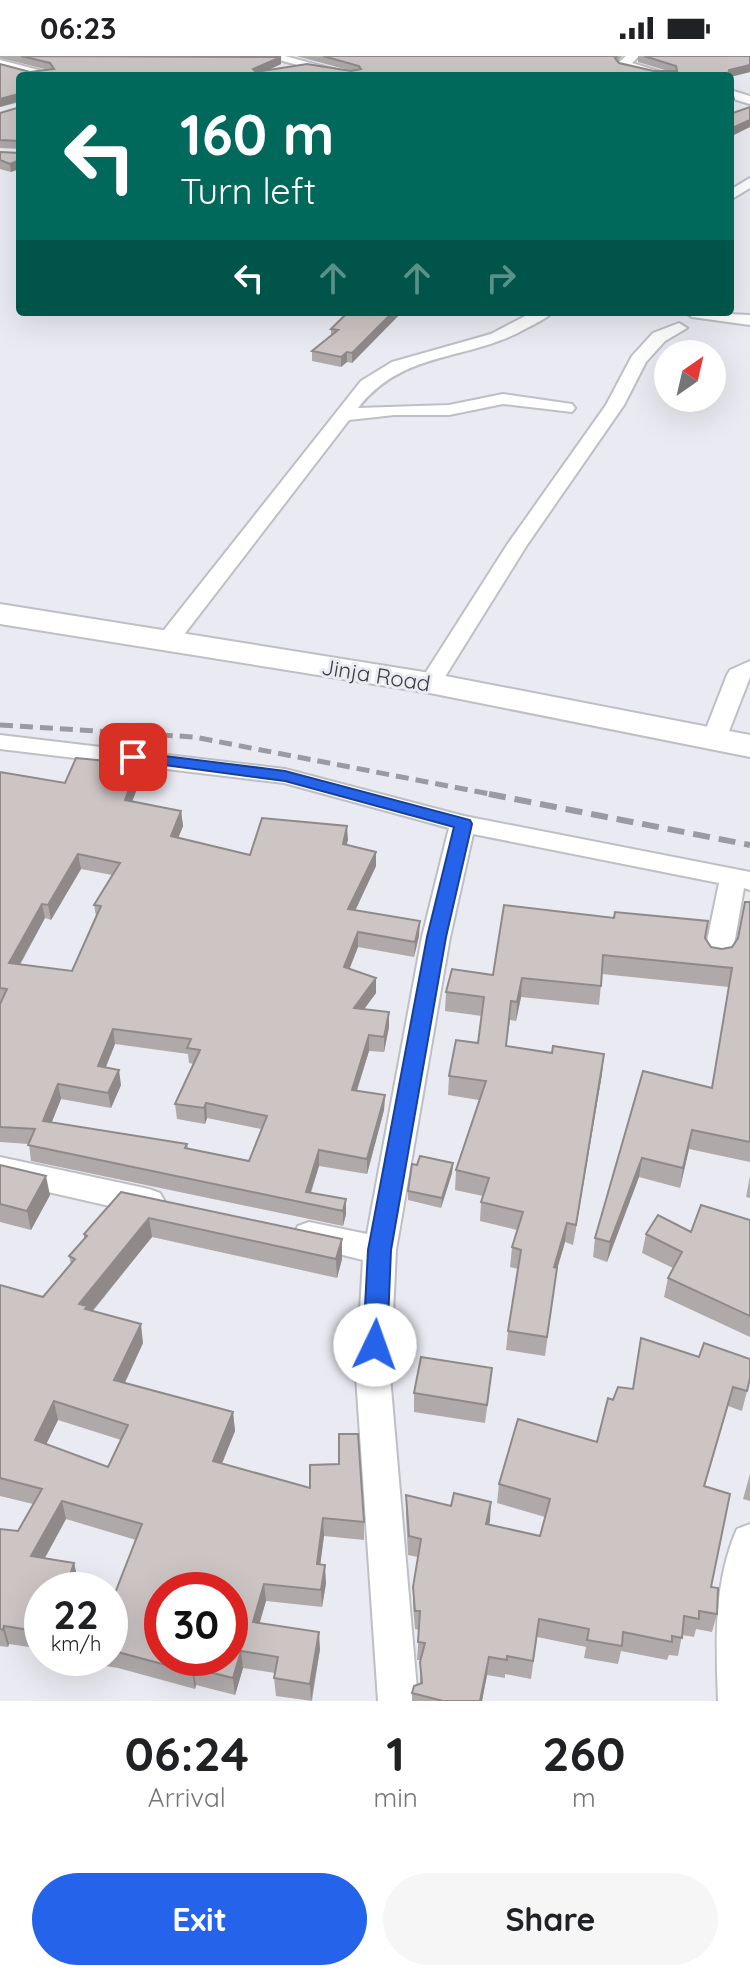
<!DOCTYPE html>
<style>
body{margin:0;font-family:Quicksand,sans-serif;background:#f6f6f6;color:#202124;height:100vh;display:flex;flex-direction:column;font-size:30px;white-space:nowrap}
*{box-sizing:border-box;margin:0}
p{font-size:26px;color:#757577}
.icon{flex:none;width:44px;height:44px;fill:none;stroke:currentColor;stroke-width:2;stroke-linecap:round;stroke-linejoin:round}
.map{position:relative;height:1645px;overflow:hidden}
.sheet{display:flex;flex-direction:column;background:#fff;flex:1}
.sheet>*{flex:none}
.hud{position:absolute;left:16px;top:16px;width:718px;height:244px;border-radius:8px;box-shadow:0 8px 32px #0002;background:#00695c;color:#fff;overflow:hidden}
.needle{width:52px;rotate:34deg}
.fabs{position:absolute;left:654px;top:284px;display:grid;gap:16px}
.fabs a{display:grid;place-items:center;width:72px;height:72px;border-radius:50%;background:#fff;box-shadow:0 8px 32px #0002;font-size:40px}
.speed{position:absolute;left:24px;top:1516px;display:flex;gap:16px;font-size:40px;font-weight:700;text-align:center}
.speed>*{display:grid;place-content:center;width:104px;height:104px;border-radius:50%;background:#fff;box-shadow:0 8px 32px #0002;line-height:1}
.speed small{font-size:20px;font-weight:400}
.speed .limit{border:12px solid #d22;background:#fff;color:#111}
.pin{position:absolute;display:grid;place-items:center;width:68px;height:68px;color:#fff;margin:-34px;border-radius:16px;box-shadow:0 4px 12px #0006}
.me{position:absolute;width:88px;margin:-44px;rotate:3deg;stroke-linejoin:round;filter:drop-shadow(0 0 6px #0008)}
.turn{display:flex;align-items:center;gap:28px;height:168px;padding:0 32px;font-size:36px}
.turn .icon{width:104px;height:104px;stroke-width:2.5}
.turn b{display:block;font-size:56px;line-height:68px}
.lanes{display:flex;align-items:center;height:76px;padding:0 32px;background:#0003;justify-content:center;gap:40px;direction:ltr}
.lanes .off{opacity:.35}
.eta{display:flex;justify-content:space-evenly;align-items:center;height:136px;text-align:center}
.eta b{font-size:48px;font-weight:700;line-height:56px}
.action{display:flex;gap:16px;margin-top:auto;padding:16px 32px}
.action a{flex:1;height:92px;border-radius:48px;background:#2563eb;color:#fff;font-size:32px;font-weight:700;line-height:92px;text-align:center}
.action a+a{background:#f6f6f6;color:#202124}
.status{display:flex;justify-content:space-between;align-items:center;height:56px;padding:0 40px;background:#fff;direction:ltr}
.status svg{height:22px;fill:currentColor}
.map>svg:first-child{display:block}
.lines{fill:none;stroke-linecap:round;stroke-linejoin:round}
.minor-casing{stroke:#bebfc5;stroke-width:4}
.highway-casing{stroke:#bebfc5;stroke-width:4}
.minor{fill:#fff;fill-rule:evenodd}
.highway{fill:#fff;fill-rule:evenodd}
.rail-far1{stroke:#9a9ba0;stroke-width:5;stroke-dasharray:13 7;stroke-linecap:butt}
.rail{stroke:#9a9ba0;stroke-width:6;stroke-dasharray:17 9;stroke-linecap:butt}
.wall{fill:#afa9a9;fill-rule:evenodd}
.shaded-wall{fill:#8f8a89}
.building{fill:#ccc5c4;stroke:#8f8a89;stroke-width:2;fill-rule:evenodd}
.route{fill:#2563eb;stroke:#184099;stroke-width:2}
.labels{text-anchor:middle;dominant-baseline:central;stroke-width:6;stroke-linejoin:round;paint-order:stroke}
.street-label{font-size:22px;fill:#3c3c3f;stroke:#eaebf2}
</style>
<div class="status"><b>06:23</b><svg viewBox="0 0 49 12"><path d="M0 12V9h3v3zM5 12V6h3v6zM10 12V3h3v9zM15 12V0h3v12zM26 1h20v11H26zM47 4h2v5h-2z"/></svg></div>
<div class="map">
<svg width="750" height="1645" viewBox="0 0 750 1645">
<rect width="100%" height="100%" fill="#eaebf2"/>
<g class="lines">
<defs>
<path id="minor" d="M 265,0 L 285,0 L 358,20 L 337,20 Z
M 626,0 L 639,0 L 632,7 L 674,20 L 654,20 L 619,11 L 617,8 Z
M 0,4 L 50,17 L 52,20 L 32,20 L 0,12 Z
M 730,34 L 750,40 L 750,48 L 730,42 Z
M 750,122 L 750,132 L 730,144 L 730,134 Z
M 533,256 L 553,256 C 546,263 536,267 527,272 C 468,306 404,293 358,352 L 449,349 L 503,338 L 572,348 L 575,352 L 572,356 L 503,348 L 449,359 L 394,359 L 349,364 L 176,589 L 160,589 L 157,584 L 160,579 L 361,325 L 392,306 L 491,278 Z
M 684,256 L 750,259 L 750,269 L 692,261 Z
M 679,267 L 687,272 L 665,285 L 646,306 L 624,349 L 527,489 L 438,632 L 422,632 L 419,627 L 507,489 L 606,349 L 632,300 L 653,277 Z
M 750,605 L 750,621 L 726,683 L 722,688 L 706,688 L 702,683 L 727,619 L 730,614 Z
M 0,679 L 285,713 L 464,760 L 750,816 L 750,834 L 744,832 L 732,900 L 728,907 L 718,909 L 708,907 L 704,900 L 719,827 L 473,778 L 450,881 L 396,1194 L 390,1320 L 418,1645 L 378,1645 L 356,1320 L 363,1204 L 298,1188 L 293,1179 L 298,1170 L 309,1166 L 367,1178 L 422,881 L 449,772 L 284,727 L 0,693 Z
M 0,1101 L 149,1133 L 160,1137 L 165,1146 L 160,1155 L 149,1159 L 0,1125 Z
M 750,1468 L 750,1645 L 718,1645 C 716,1588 713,1527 737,1473 Z"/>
<path id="highway" d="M 0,548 L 430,617 L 750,679 L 750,701 L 430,637 L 0,568 Z"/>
</defs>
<use href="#minor" class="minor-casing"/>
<use href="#highway" class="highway-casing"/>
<use href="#minor" class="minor"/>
<use href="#highway" class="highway"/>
<path class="rail-far1" d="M 0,669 L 194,681 L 500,740"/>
<path class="rail" d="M 489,738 L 750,789"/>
</g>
<path class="wall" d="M 0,0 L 278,0 L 281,8 L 269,14 L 352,15 L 296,0 L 622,0 L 618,5 L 619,7 L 654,15 L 668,15 L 638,6 L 638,0 L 750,0 L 750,16 L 730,21 L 20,20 L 20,46 L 0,51 L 0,8 L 30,16 L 49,14 L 0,2 Z
M 20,51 L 20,93 L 0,92 L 0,57 Z
M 0,96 L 20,97 L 11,116 L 0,113 Z
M 348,256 L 402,256 L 352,307 L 347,306 L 341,311 L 312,305 L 312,295 L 331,280 L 331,273 Z
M 0,716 L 65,727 L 141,722 L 132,746 L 181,755 L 183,770 L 178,782 L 250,799 L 347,770 L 347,789 L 376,810 L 355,854 L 419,880 L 414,901 L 358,891 L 350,912 L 376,937 L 364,953 L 389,971 L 384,996 L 369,995 L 357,1035 L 385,1039 L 384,1054 L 367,1118 L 319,1110 L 311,1137 L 346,1143 L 346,1158 L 343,1170 L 31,1105 L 29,1088 L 0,1086 ZM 81,813 L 112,819 L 94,849 L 96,860 L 72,915 L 20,909 L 45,862 L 51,864 ZM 115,988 L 188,998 L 189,1007 L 194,1008 L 175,1048 L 177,1063 L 205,1068 L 207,1062 L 261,1073 L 249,1105 L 188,1092 L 187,1088 L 51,1067 L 61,1043 L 111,1052 L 121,1029 L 106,1011 Z
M 750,846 L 750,1106 L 689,1093 L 680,1132 L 639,1121 L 607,1206 L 593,1201 L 595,1182 L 643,1015 L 712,1032 L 729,931 L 602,918 L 599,949 L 521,941 L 516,965 L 510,964 L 506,991 L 602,1018 L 573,1189 L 565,1186 L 557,1212 L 545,1300 L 506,1294 L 508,1275 L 518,1213 L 510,1211 L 512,1191 L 517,1174 L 480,1165 L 481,1146 L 483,1140 L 455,1134 L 456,1114 L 479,1044 L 448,1039 L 449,1020 L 478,987 L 482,960 L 445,955 L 446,936 L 493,919 L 504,849 L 705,882 L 711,891 L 722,893 L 732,891 L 738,883 Z
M 453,1107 L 452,1117 L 441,1152 L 408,1144 L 408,1135 L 417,1109 Z
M 0,1109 L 50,1139 L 31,1174 L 0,1166 Z
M 750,1120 L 750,1142 L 746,1141 Z
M 121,1136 L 342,1203 L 337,1222 L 152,1181 L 93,1255 L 143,1287 L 125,1327 L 233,1356 L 235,1375 L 222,1408 L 364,1466 L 364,1484 L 324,1480 L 320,1508 L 326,1527 L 322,1551 L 266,1545 L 259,1567 L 320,1593 L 312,1645 L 276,1640 L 274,1622 L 275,1617 L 243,1612 L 235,1639 L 196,1629 L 195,1633 L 118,1612 L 67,1604 L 66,1602 L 110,1602 L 110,1550 L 136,1484 L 66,1463 L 45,1502 L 74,1507 L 78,1525 L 42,1534 L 42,1593 L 9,1588 L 8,1591 L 0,1590 L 0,1473 L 18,1475 L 33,1448 L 0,1440 L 0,1229 L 43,1241 L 71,1208 L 69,1200 L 84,1183 L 84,1178 ZM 58,1364 L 121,1384 L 108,1411 L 46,1388 Z
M 750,1164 L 750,1281 L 664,1241 L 668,1222 L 673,1212 L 642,1197 L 646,1178 L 691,1176 Z
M 750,1323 L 742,1355 L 728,1350 L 705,1430 L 711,1531 L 717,1558 L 712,1576 L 696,1573 L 694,1581 L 682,1579 L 678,1600 L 669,1599 L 667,1604 L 621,1595 L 618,1608 L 584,1602 L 586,1591 L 537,1581 L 531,1623 L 505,1618 L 505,1622 L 487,1619 L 482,1645 L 412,1645 L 412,1637 L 420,1628 L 420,1604 L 417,1604 L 419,1574 L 415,1573 L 413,1550 L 413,1531 L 418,1501 L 408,1499 L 406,1458 L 406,1439 L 489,1468 L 540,1480 L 545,1461 L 497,1447 L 499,1428 L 597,1386 L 613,1344 L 632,1333 Z
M 490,1330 L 485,1367 L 414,1356 L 414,1337 Z
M 750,1418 L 750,1445 L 743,1443 Z"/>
<path class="shaded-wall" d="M 281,1 L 281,8 L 254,20 L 253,13 Z
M 750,9 L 750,16 L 730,21 L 728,20 L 729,14 Z
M 18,38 L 19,45 L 0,51 L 0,43 Z
M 734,43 L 733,51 L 730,52 L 730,45 Z
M 750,64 L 750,71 L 730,81 L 731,73 Z
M 20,104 L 20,113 L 11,116 L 10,108 Z
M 393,256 L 402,256 L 352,307 L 352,297 Z
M 347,296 L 347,306 L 341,311 L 341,301 Z
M 139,708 L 141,722 L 127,759 L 125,744 Z
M 181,755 L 183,770 L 173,795 L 171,780 Z
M 347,770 L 348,784 L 343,803 L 343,788 Z
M 376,796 L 376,810 L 349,868 L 348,853 Z
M 78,798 L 81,813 L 51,864 L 48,849 Z
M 42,848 L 45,862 L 12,922 L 9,907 Z
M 420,865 L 419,880 L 414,901 L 415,886 Z
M 358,876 L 358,891 L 344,926 L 344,911 Z
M 376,922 L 376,937 L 354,967 L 354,952 Z
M 522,922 L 521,941 L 516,965 L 517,946 Z
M 389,956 L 389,971 L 384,996 L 384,981 Z
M 113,973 L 115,988 L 100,1025 L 98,1010 Z
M 369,979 L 369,995 L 352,1049 L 352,1034 Z
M 604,998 L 602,1018 L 573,1189 L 576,1169 Z
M 119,1014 L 121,1029 L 111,1052 L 108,1037 Z
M 58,1028 L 61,1043 L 46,1081 L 43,1065 Z
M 385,1039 L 384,1054 L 367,1118 L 367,1103 Z
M 206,1047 L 207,1062 L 205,1068 L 204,1052 Z
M 692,1074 L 689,1093 L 680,1132 L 683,1112 Z
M 319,1094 L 319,1110 L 307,1147 L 306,1136 Z
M 642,1102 L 639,1121 L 607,1206 L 610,1186 Z
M 453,1107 L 452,1117 L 441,1152 L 442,1142 Z
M 46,1120 L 50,1139 L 31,1174 L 27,1155 Z
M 346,1143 L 346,1158 L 343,1170 L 343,1155 Z
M 149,1162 L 152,1181 L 88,1260 L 79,1248 Z
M 567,1167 L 565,1186 L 552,1231 L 554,1211 Z
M 342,1183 L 342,1203 L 337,1222 L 336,1203 Z
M 141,1268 L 143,1287 L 117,1343 L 114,1324 Z
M 54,1345 L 58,1364 L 39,1403 L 35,1384 Z
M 233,1356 L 235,1375 L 215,1424 L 213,1405 Z
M 62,1445 L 66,1463 L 36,1518 L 31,1500 Z
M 491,1446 L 490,1465 L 485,1487 L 486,1468 Z
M 323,1462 L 324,1480 L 318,1526 L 317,1508 Z
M 74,1507 L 78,1525 L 75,1534 L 65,1534 Z
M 325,1509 L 326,1527 L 322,1551 L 321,1534 Z
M 264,1528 L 266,1545 L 255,1583 L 253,1566 Z
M 4,1570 L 9,1588 L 8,1591 L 3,1574 Z
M 319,1576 L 320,1593 L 311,1645 L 310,1628 Z
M 241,1595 L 243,1612 L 235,1639 L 233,1622 Z
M 489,1601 L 487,1619 L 482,1645 L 480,1645 Z
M 193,1612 L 196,1629 L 195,1633 L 192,1616 Z"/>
<path class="building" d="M 21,0 L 281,1 L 253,13 L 256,16 L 307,8 L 351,15 L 361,13 L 359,10 L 323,0 L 617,0 L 615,2 L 619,7 L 654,15 L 677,15 L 676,10 L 644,0 L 750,0 L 750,9 L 729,14 L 728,20 L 20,20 L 20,39 L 18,38 L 0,43 L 0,8 L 30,16 L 54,13 L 50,7 Z
M 730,30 L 734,43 L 730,45 Z
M 20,51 L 20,85 L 0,84 L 0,57 Z
M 750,51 L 750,64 L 730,73 L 730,58 Z
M 0,96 L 20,97 L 20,104 L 10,108 L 0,104 Z
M 348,256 L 393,256 L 352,297 L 347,296 L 341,301 L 312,295 L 338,274 L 331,273 Z
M 76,702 L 139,708 L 125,744 L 181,755 L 171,780 L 250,799 L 262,762 L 347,770 L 343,788 L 376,796 L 348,853 L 420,865 L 415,886 L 358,876 L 344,911 L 376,922 L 354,952 L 389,956 L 384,981 L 369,979 L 352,1034 L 385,1039 L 367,1103 L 319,1094 L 306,1136 L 346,1143 L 343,1155 L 28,1089 L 35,1073 L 0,1071 L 0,948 L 7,933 L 0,932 L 0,716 L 65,727 ZM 78,798 L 120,807 L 94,849 L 101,850 L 72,915 L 9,907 L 42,848 L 48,849 ZM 113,973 L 191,983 L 187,992 L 200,994 L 175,1048 L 204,1052 L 206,1047 L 267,1060 L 249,1105 L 185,1092 L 187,1088 L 43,1065 L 58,1028 L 108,1037 L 119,1014 L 98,1010 Z
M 745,846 L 750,846 L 750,1086 L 692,1074 L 683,1112 L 642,1102 L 610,1186 L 595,1182 L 643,1015 L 712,1032 L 732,912 L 603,899 L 601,930 L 522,922 L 517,946 L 511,945 L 506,990 L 552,997 L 553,990 L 604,998 L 576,1169 L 567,1167 L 554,1211 L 557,1212 L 547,1281 L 508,1275 L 521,1194 L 512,1191 L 523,1156 L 481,1146 L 489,1122 L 456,1114 L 486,1025 L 449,1020 L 456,984 L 478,987 L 484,941 L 446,936 L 452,913 L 493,919 L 504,849 L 614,862 L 615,856 L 708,865 L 705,882 L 711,891 L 722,893 L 732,891 L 738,882 Z
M 420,1100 L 453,1107 L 442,1142 L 408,1135 L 412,1108 L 417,1109 Z
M 0,1109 L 46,1120 L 27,1155 L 0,1148 Z
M 121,1136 L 342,1183 L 336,1203 L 149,1162 L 79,1248 L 87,1250 L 85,1253 L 141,1268 L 114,1324 L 233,1356 L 213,1405 L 310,1432 L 310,1409 L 339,1408 L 339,1378 L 358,1378 L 364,1466 L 323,1462 L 317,1508 L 325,1509 L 321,1534 L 264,1528 L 253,1566 L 319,1576 L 310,1628 L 274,1622 L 278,1601 L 241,1595 L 233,1622 L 193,1612 L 192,1616 L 110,1594 L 110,1550 L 142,1468 L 62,1445 L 31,1500 L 74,1507 L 65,1534 L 42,1534 L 42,1576 L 4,1570 L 3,1574 L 0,1573 L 0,1473 L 18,1475 L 42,1433 L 0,1422 L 0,1229 L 43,1241 L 75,1203 L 69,1200 L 87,1180 L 84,1178 ZM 54,1345 L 128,1369 L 108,1411 L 35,1384 ZM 162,1534 L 230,1534 L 230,1602 L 162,1602 Z
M 701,1149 L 750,1164 L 750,1260 L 668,1222 L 682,1196 L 646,1178 L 658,1159 L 691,1176 Z
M 641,1282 L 699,1301 L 704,1287 L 750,1303 L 750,1322 L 747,1335 L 733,1331 L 704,1430 L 730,1438 L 711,1531 L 718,1532 L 717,1558 L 699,1555 L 699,1563 L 684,1560 L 682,1582 L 672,1580 L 672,1586 L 623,1576 L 622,1590 L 587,1584 L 589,1573 L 539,1563 L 533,1605 L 507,1600 L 507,1604 L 489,1601 L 480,1645 L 443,1645 L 412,1637 L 414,1630 L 422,1627 L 420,1606 L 425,1587 L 418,1586 L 420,1555 L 415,1555 L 413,1531 L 421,1483 L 409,1480 L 406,1439 L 451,1450 L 454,1437 L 491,1446 L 486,1468 L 540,1480 L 550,1443 L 499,1428 L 518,1363 L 597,1386 L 608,1342 L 613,1344 L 618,1331 L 633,1333 Z
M 421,1301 L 492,1312 L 487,1349 L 414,1337 Z"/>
<path class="route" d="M 133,696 L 285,715 L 470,764 L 472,768 L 446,881 L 391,1194 L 387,1289 L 383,1296 L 375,1299 L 366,1296 L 363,1289 L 368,1194 L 427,881 L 454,771 L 285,725 L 127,704 L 125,701 Z"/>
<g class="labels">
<g class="street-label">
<text transform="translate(376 619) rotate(9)">Jinja Road</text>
</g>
</g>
</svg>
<div class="fabs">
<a><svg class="needle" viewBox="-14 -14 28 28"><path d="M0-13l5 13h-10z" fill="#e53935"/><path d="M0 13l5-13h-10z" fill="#757577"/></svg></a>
</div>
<div class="speed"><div>22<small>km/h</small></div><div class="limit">30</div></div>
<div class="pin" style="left:133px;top:701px;background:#d93025"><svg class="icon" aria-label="arrive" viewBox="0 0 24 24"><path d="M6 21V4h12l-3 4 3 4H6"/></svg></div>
<svg class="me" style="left:375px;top:1289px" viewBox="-20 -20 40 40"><circle r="19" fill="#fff"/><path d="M0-13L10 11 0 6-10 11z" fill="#2563eb"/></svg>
<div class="hud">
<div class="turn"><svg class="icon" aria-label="left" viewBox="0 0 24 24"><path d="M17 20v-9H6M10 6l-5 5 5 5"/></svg><div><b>160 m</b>Turn left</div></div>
<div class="lanes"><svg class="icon" aria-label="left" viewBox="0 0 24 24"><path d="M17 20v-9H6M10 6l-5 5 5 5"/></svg><svg class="icon off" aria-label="ahead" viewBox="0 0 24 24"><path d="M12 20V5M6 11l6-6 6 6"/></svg><svg class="icon off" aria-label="ahead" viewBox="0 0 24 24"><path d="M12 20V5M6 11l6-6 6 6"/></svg><svg class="icon off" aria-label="right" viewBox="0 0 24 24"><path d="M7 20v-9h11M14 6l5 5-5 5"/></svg></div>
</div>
</div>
<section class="sheet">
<div class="eta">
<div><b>06:24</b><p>Arrival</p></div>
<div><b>1</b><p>min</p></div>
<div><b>260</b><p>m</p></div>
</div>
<div class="action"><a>Exit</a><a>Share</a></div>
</section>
